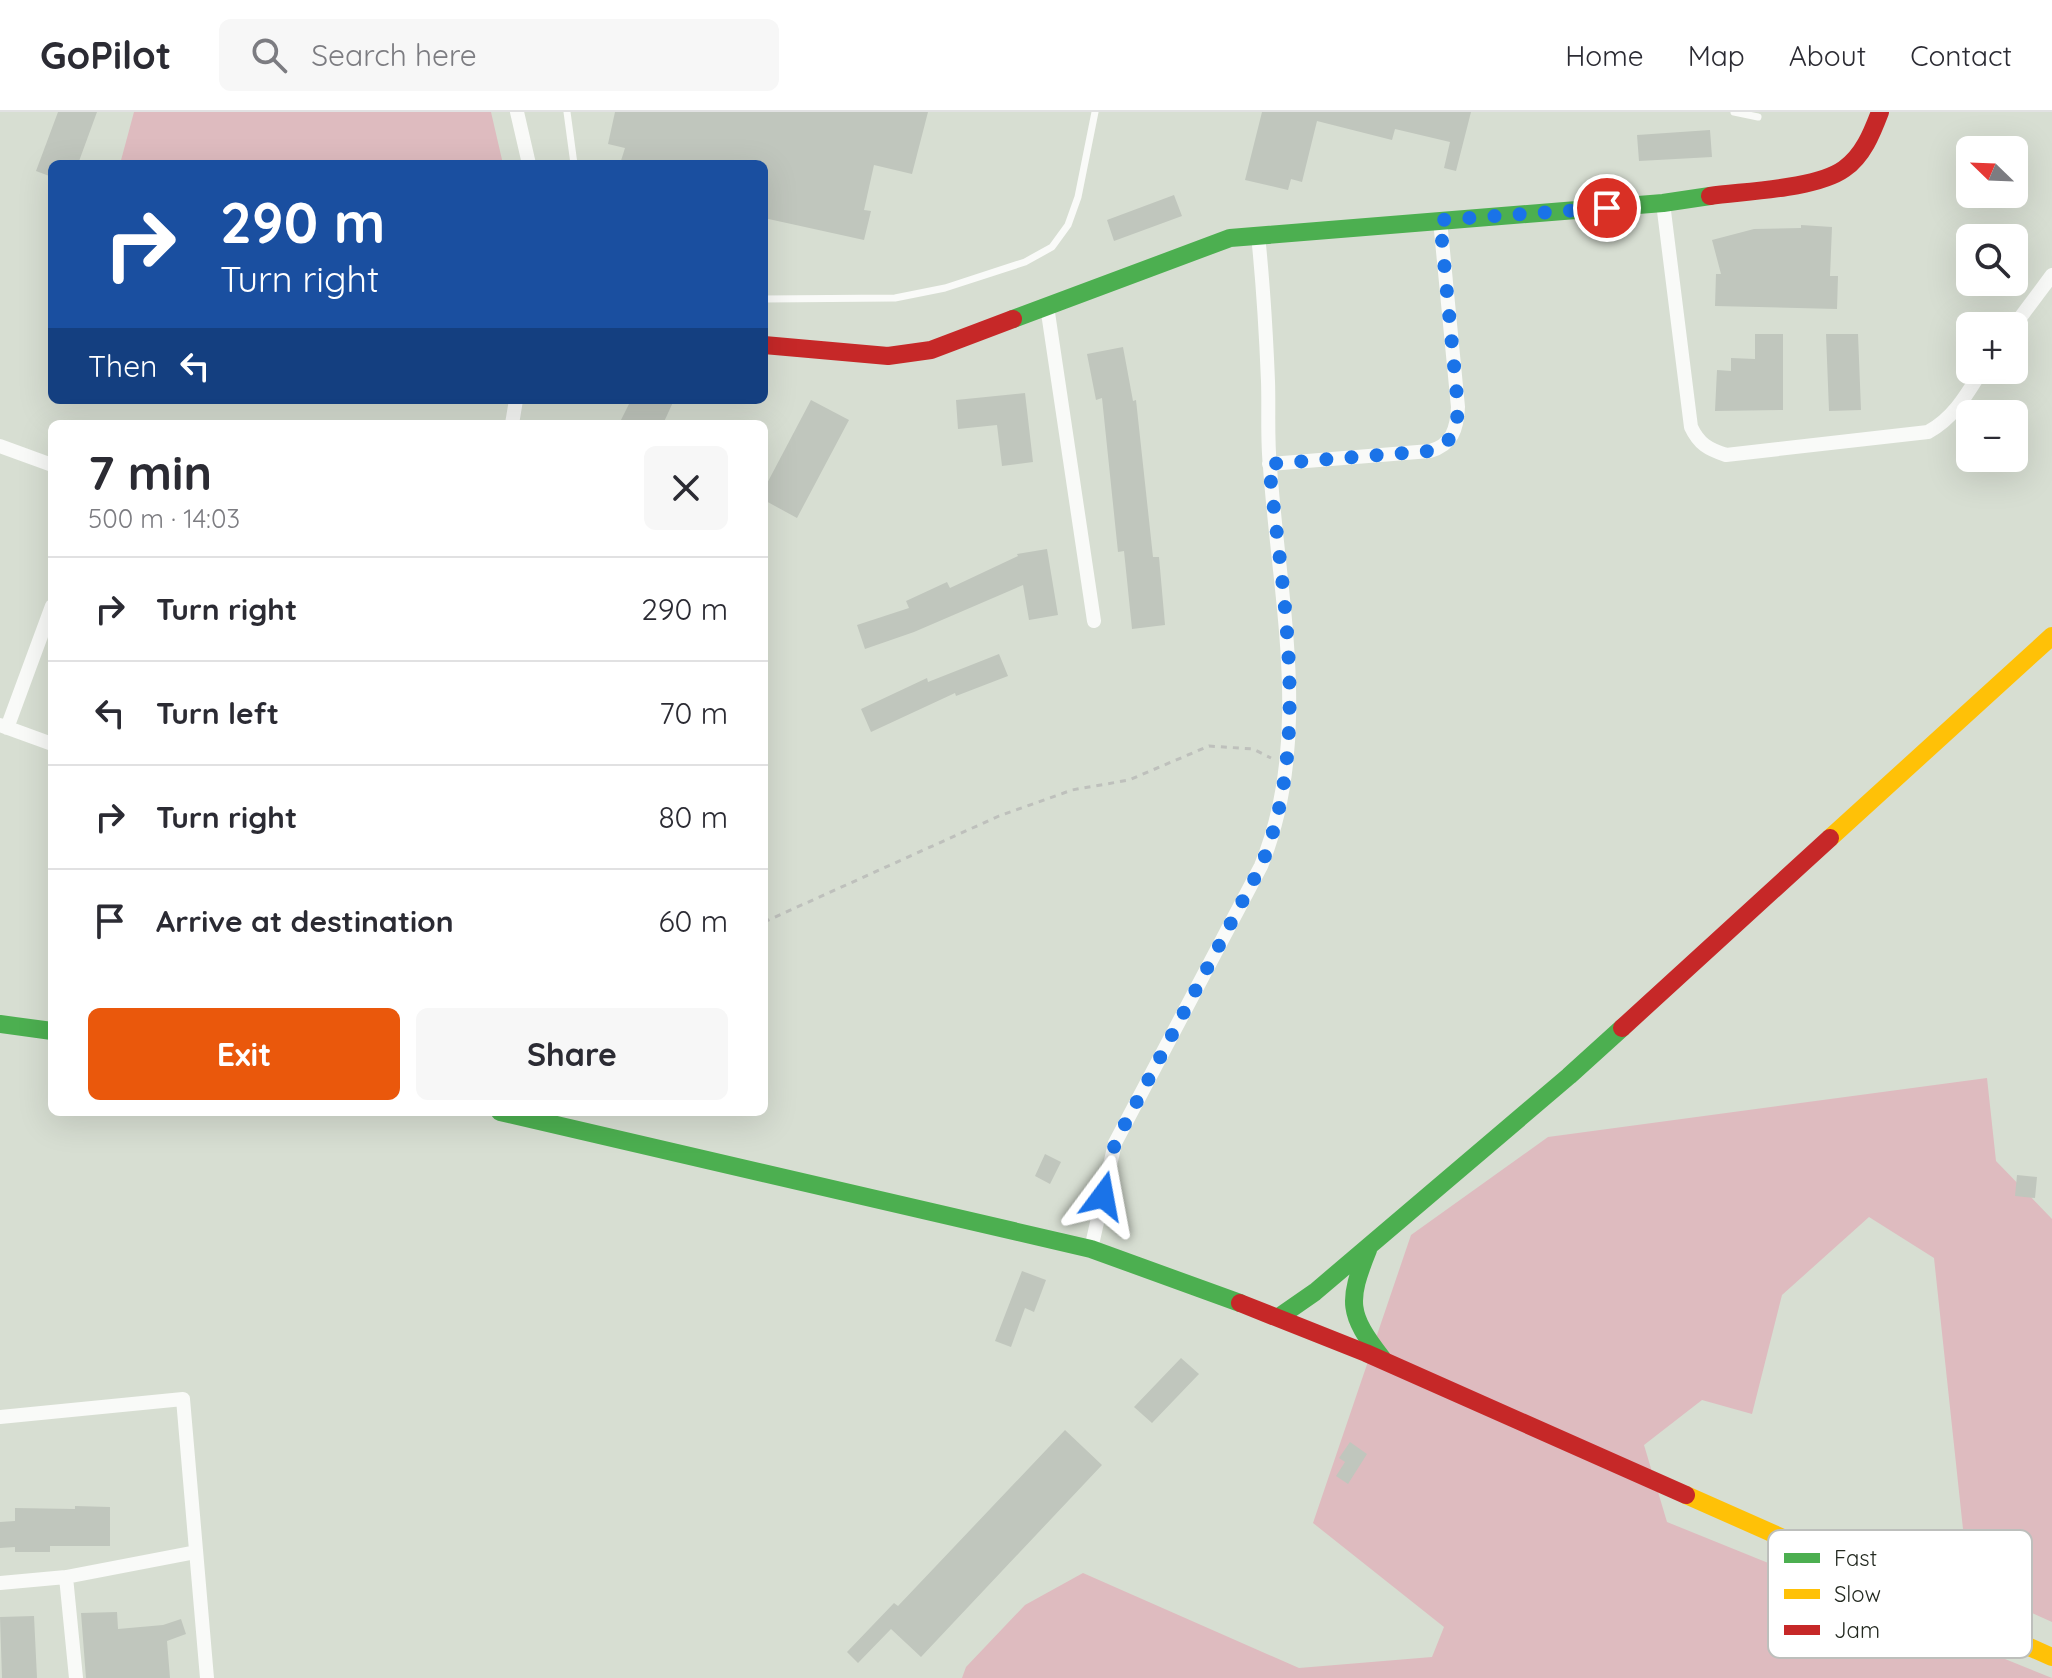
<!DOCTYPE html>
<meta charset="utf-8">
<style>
body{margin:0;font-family:Quicksand,sans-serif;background:#f7f7f7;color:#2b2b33;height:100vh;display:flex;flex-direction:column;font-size:30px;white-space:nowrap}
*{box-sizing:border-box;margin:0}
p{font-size:26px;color:#7c7c81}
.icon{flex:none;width:44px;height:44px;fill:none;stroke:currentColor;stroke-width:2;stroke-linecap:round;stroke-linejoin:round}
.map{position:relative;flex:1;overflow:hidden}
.panel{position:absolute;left:48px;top:308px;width:720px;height:696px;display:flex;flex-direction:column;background:#fff;border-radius:12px;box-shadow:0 8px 32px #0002}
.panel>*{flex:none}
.hud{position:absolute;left:48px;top:48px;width:720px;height:244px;border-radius:12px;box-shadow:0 8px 32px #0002;background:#1a4fa0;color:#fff;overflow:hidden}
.needle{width:52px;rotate:293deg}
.fabs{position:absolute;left:1956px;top:24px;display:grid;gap:16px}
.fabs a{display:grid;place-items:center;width:72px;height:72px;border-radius:12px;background:#fff;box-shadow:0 8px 32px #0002;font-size:40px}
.pin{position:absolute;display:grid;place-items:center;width:68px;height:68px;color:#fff;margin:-34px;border:4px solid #fff;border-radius:50%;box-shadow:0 2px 8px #0007}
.me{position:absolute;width:88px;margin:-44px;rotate:13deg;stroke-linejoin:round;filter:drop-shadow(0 0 6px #0008)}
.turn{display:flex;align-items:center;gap:28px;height:168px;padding:0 40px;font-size:36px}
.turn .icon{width:104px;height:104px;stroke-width:2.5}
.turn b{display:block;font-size:56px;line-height:68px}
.then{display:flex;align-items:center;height:76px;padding:0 40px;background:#0003;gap:16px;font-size:30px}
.round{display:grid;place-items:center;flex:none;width:84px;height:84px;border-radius:12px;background:#f7f7f7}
.summary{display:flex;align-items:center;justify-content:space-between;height:136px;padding:0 40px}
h1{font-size:48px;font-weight:700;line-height:60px}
.button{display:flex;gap:16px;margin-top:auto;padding:16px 40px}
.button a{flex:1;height:92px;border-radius:12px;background:#ea580c;color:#fff;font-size:32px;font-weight:700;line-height:92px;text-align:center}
.button a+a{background:#f7f7f7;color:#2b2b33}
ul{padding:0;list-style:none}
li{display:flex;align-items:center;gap:24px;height:104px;padding:0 40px;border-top:2px solid #e1e1e2}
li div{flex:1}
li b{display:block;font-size:30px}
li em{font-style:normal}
header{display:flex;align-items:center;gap:48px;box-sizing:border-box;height:112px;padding:0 40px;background:#fff;border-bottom:2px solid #e1e1e2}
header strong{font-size:38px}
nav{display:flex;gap:44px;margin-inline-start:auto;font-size:28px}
.search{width:560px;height:72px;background:#f7f7f7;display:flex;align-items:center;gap:20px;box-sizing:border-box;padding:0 28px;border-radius:12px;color:#7c7c81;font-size:30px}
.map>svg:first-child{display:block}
.green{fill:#debbbf}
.building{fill:#c0c6bd}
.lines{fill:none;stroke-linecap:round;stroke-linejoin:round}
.path{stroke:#bec0bc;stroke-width:3;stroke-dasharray:6 6;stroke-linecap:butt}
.lane{stroke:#f9faf8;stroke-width:7}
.street{stroke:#f9faf8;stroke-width:14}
.fast{stroke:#4caf50;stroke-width:18}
.slow{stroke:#ffc107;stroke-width:18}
.jam{stroke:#c62828;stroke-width:18}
.route{stroke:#1a73e8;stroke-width:14;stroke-dasharray:0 25.2}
.key{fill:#fff;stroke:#bdbfbc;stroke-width:2}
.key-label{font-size:22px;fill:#242a21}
</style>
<header>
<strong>GoPilot</strong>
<div class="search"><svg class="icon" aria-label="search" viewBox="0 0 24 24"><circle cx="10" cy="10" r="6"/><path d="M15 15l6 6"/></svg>Search here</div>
<nav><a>Home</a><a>Map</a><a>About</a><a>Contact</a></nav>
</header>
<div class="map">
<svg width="2052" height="1566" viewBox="0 0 2052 1566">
<rect width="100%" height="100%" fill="#d7ded2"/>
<path class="green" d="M 134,0 L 491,0 L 503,52 L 120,52 Z
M 1987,966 L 1996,1049 L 2052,1107 L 2052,1510 L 1969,1473 L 1934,1146 L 1869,1105 L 1782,1183 L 1752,1302 L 1702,1288 L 1644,1333 L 1667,1410 L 2052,1566 L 962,1566 L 966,1555 L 1025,1493 L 1083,1461 L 1299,1556 L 1432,1545 L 1444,1515 L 1313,1411 L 1411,1123 L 1548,1025 Z"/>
<path class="building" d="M 58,0 L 97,0 L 78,52 L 52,52 L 52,65 L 36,59 Z
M 615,0 L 928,0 L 912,62 L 874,53 L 864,98 L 871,99 L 864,128 L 764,106 L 764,52 L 620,52 L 625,36 L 608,32 Z
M 1262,0 L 1471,0 L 1456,59 L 1444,56 L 1450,30 L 1395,17 L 1392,28 L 1317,9 L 1302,70 L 1291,67 L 1288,78 L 1245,68 Z
M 1710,18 L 1712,45 L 1639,49 L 1637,23 Z
M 1174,83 L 1182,104 L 1114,129 L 1107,108 Z
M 1801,113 L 1832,115 L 1830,164 L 1838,164 L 1837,197 L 1715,194 L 1716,162 L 1721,162 L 1712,128 L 1754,117 L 1801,116 Z
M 1755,222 L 1783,222 L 1783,298 L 1715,299 L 1717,258 L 1731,259 L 1731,246 L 1755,247 Z
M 1826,222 L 1858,222 L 1861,298 L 1829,299 Z
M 1123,235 L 1133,289 L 1136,288 L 1153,445 L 1159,445 L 1165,513 L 1132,517 L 1124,439 L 1118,440 L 1102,286 L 1096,288 L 1087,242 Z
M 1025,281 L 1033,350 L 1002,354 L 997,313 L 958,317 L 956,288 Z
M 631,288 L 674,288 L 663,312 L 619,312 Z
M 811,288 L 849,308 L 797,406 L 764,388 L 764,377 Z
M 1047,437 L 1058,503 L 1029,508 L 1023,473 L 914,520 L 865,537 L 857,513 L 909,496 L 906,489 L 947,470 L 950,476 L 1018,444 L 1017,442 Z
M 999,542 L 1008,564 L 956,584 L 955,581 L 871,620 L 861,597 L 927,566 L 928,570 Z
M 1045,1042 L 1061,1050 L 1050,1072 L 1035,1064 Z
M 2017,1063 L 2037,1065 L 2035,1086 L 2015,1084 Z
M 1022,1159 L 1046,1168 L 1034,1200 L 1025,1196 L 1011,1235 L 995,1229 Z
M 1181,1246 L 1199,1262 L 1152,1311 L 1134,1295 Z
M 1065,1318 L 1102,1353 L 921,1545 L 891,1517 L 858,1551 L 847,1540 L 894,1491 L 898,1494 Z
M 1350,1330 L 1367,1342 L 1348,1372 L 1336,1364 L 1345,1350 L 1339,1346 Z
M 75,1394 L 110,1395 L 110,1434 L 50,1434 L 50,1440 L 15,1440 L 15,1435 L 0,1436 L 0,1410 L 15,1409 L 15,1396 L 75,1397 Z
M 117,1500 L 118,1517 L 163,1513 L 181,1507 L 186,1522 L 167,1529 L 170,1566 L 86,1566 L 81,1501 Z
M 34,1504 L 37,1566 L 2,1566 L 0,1505 Z"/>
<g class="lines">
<path class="path" d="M 764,810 L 999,704 L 1072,678 L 1129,668 L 1209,634 L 1253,637 L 1271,646"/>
<path class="lane" d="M 567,0 L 574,52
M 1734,0 L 1758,5
M 764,187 L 895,186 L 945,176 L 1025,150 L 1052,135 L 1068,113 L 1078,85 L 1095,0"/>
<path class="street" d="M 517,0 L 529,52
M 1663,91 L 1691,315 C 1699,332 1708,337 1726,343 L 1928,320 C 1954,306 1967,282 1982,258
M 1047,194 L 1094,509
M 2014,214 L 2052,163
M 512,312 L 516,288
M 0,334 L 52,353
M 1269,352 L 1430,339 C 1452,333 1457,317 1458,295 L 1440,108
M 0,613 L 52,632
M 7,616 L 52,494
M 1091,1137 L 1115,1031 L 1261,754 C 1313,627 1279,486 1270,355 C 1267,326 1269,298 1268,269 C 1266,220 1263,171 1258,123
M 0,1305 L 183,1287 L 207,1566
M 66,1465 L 76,1566
M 0,1471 L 66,1465 L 196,1440"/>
<path class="fast" d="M 1013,207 L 1230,126 L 1663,91 L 1710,84
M 0,912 L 52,919
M 500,1000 L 1091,1137 L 1240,1191
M 1368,1138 C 1347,1190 1348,1202 1382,1246
M 1279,1205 L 1315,1180 L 1569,964 L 1622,916"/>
<path class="slow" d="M 1830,726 L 2052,524
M 1686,1383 L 2052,1545"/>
<path class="jam" d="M 1710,84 C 1745,79 1816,77 1844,57 C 1863,44 1872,21 1880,0
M 764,233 L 888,244 L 931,238 L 1013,207
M 1622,916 L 1830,726
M 1240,1191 L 1366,1241 L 1686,1383"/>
</g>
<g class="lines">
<path class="route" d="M 1103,1084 L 1115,1031 L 1261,754 C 1312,632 1282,480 1269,352 L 1430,339 C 1452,333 1457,317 1458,295 L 1440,108 L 1607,96"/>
</g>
<rect x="1768" y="1418" width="264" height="128" rx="12" class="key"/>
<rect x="1784" y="1441" width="36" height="10" fill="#4caf50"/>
<rect x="1784" y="1477" width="36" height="10" fill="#ffc107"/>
<rect x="1784" y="1513" width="36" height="10" fill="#c62828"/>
<g class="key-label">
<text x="1834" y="1454">Fast</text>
<text x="1834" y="1490">Slow</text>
<text x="1834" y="1526">Jam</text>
</g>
</svg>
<div class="fabs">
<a><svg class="needle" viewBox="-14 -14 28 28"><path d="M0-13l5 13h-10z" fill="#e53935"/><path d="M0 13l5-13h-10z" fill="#7c7c81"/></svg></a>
<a><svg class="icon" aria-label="search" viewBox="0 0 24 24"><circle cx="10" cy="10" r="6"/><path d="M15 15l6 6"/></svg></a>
<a>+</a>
<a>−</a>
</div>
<div class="pin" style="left:1607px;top:96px;background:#d93025"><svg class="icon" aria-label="arrive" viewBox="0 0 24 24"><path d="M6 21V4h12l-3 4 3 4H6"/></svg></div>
<svg class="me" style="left:1103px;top:1084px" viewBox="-20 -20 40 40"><path d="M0-17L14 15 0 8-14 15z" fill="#1a73e8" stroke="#fff" stroke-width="4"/></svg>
<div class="hud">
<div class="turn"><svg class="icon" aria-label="right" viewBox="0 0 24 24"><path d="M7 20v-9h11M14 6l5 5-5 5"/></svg><div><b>290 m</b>Turn right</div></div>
<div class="then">Then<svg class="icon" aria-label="left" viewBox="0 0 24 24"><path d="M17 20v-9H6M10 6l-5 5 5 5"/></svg></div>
</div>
<section class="panel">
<div class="summary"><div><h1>7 min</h1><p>500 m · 14:03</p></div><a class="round"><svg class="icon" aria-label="close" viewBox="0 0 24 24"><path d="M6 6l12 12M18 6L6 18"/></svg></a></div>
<ul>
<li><svg class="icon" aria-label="right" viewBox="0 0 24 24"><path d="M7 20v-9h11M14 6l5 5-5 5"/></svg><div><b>Turn right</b></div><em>290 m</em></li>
<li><svg class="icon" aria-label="left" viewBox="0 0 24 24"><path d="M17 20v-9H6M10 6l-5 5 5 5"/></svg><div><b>Turn left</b></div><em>70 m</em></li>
<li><svg class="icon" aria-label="right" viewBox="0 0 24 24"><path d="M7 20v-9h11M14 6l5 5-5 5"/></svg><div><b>Turn right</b></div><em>80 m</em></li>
<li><svg class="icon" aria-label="arrive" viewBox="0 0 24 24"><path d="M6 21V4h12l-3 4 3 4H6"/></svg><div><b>Arrive at destination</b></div><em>60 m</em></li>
</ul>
<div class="button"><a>Exit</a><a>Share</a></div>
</section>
</div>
